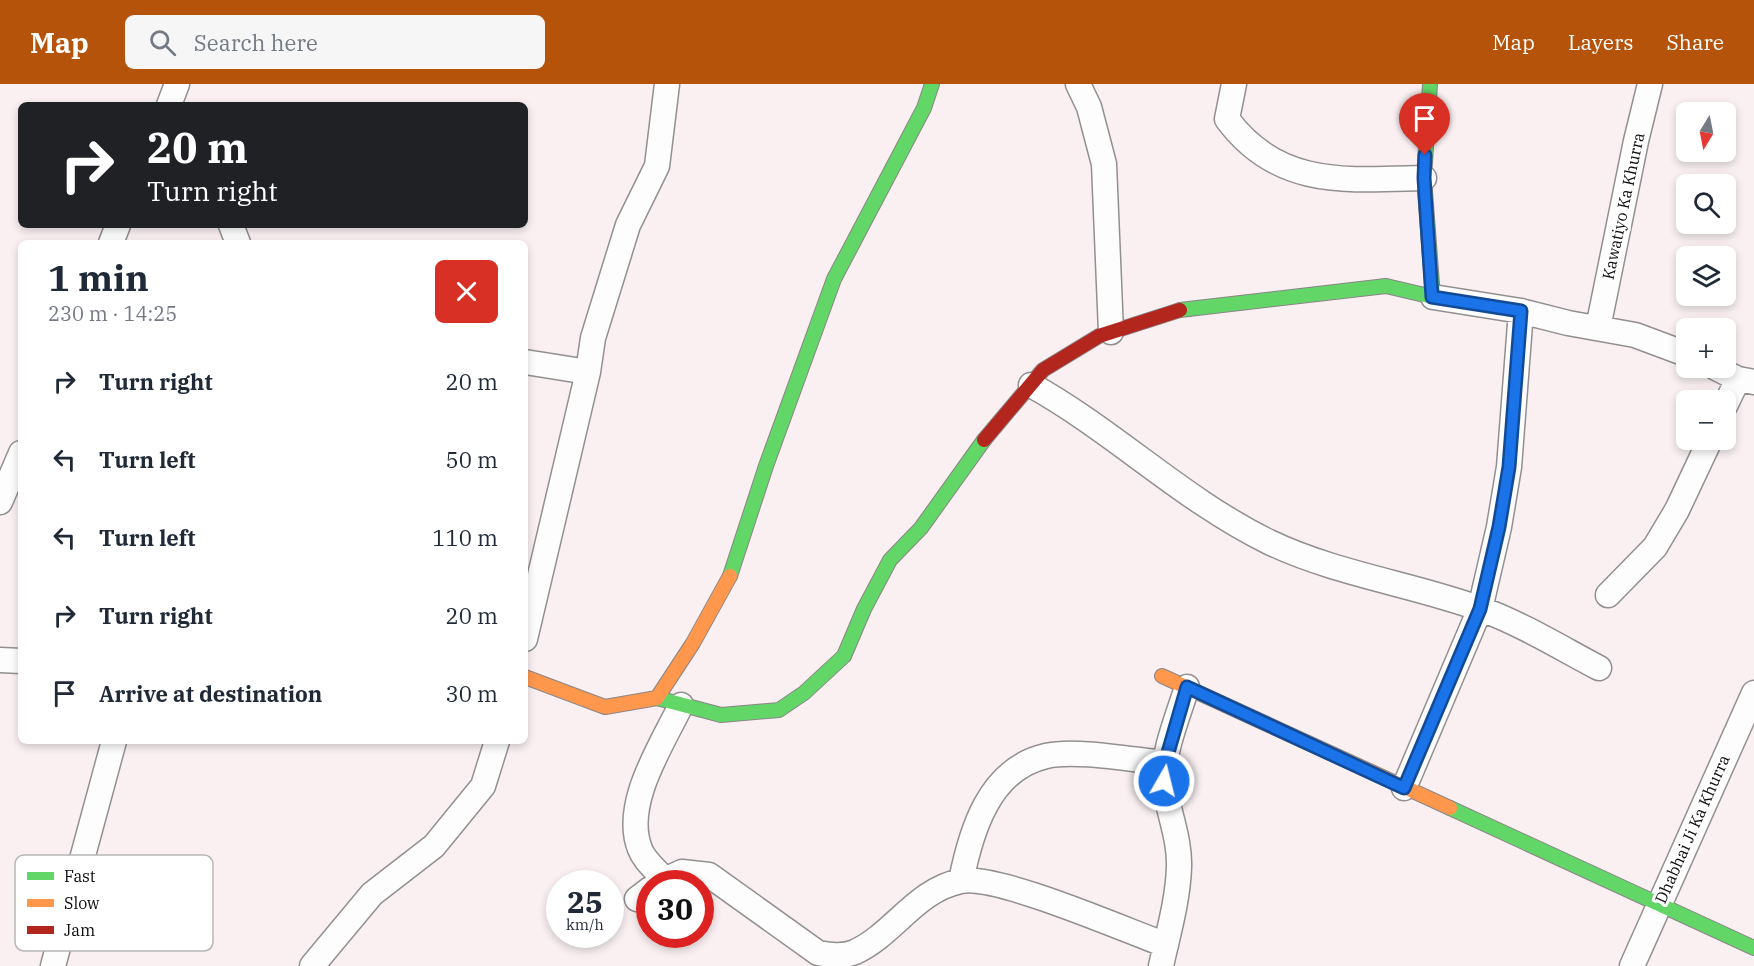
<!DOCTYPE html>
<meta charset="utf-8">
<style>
body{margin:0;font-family:"IBM Plex Serif",serif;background:#f6f6f7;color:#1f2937;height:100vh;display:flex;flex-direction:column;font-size:22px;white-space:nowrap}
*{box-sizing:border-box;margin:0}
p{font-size:20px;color:#747a83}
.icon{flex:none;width:33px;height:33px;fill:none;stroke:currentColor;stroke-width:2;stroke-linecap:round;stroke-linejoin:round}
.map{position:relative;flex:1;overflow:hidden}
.sheet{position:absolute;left:18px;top:156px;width:510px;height:504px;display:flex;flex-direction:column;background:#fff;border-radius:9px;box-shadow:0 3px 9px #0003}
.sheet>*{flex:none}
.hud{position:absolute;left:18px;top:18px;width:510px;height:126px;border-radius:9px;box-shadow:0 3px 9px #0003;background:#202124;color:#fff;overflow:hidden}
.needle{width:39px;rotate:190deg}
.buttons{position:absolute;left:1676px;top:18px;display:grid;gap:12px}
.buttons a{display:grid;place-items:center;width:60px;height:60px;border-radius:9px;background:#fff;box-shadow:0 3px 9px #0003;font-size:30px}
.speed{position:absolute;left:546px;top:786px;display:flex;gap:12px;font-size:30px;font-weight:700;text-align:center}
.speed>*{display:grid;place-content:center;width:78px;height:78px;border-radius:50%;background:#fff;box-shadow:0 3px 9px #0003;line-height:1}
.speed small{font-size:15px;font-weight:400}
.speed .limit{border:9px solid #d22;background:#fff;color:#111}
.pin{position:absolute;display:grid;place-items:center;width:51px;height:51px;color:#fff;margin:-62px -26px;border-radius:50% 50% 50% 0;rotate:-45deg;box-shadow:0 0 6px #0007}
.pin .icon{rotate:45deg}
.me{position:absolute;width:66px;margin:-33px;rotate:8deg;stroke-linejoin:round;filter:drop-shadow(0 0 4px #0008)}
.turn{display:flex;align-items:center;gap:21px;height:126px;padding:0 30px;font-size:27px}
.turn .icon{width:78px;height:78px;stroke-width:2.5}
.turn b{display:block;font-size:42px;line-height:51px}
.round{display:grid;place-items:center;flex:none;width:63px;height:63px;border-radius:9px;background:#f6f6f7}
.summary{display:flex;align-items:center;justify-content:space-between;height:102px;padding:0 30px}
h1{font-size:36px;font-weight:800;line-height:45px}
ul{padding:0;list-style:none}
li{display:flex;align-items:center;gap:18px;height:78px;padding:0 30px}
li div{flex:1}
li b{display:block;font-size:22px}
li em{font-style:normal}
header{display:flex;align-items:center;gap:36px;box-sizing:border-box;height:84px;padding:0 30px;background:#b45309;color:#fff}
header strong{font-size:28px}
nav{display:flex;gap:33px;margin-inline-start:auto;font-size:21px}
.search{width:420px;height:54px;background:#f6f6f7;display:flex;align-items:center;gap:15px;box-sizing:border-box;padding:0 21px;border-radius:9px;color:#747a83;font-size:22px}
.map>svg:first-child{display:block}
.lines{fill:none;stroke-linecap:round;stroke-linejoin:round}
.street-casing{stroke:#938f90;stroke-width:27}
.fast-casing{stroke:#8a8586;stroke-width:16}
.slow-casing{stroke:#8a8586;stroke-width:16}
.jam-casing{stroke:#8a8586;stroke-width:16}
.street{stroke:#fefdfd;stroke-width:24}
.fast{stroke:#63d668;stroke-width:14}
.slow{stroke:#ff974d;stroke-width:14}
.jam{stroke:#b3261e;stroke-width:14}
.route-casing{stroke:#114b97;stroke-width:15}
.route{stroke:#1a73e8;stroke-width:10}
.labels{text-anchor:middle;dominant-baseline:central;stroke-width:6;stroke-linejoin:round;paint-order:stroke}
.street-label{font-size:16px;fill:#0c0c0c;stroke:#fff}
.key{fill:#fff;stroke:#b6b6b6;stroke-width:1.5}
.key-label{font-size:16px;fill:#0c0c0c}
</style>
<header>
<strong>Map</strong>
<div class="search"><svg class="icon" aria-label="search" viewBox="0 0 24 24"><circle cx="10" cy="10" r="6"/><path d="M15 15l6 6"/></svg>Search here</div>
<nav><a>Map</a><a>Layers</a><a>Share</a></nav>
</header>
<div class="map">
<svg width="1754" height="882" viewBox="0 0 1754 882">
<rect width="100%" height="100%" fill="#faf0f2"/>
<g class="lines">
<defs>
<path id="street" d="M 1078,0 L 1089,23 L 1104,80 L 1111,248
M 1234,0 L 1227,35 C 1278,104 1346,96 1424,94
M 169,21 L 177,0
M 231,141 L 238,159
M 111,159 L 118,141
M 1433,213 L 1521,227 L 1568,239 L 1635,251 L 1686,270
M 1598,244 L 1636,57 L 1650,0
M 525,278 L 588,288
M 1716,284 L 1738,295 L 1754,298
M 1031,301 C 1114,347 1183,416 1269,458 C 1336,490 1412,500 1481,525 C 1522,540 1561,564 1599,584
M 1725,322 L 1738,295
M 0,418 L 21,369
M 1608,511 L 1655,463 L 1677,426 L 1710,356
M 525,555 L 588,288 L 593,254 L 628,141 L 657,82 L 667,0
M 0,576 L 21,577
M 1404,704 L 1480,525 L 1499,443 L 1509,383 L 1521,227
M 663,794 C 655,785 644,776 640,765 C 622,720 662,661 681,621
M 961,797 C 971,747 989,685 1046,672 C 1076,665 1133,676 1165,679
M 656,800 L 682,788 L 709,791 L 818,869 C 830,871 843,873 855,868 C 894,850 916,806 961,797 C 997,790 1125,846 1166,861
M 637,815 L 650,805
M 53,882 L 114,657
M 312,882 L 372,810 L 434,762 L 483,702 L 497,657
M 1161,882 C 1168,850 1178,816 1179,783 C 1180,753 1167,726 1164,697 C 1162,670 1179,629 1187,603
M 1632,882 L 1754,609"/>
<path id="fast" d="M 1180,226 L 1386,202 L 1433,213 L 1424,94 L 1430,0
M 730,492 L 766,382 L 834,195 L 924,24 L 932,0
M 657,614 L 721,631 L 779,626 L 804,609 L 844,572 L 864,525 L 890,476 L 921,444 L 984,356
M 1450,724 L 1754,864"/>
<path id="slow" d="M 1162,592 L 1450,724
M 525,593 L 605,623 L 657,614 L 693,559 L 730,492"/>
<path id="jam" d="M 984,356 L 1043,286 L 1099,252 L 1180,226"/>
</defs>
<use href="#street" class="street-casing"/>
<use href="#fast" class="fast-casing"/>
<use href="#slow" class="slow-casing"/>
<use href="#jam" class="jam-casing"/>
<use href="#street" class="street"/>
<use href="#fast" class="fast"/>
<use href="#slow" class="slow"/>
<use href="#jam" class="jam"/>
</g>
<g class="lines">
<defs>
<path id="route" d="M 1164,697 L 1165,679 L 1187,603 L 1404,704 L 1480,525 L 1499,443 L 1509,383 L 1521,227 L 1432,213 L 1424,94 L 1425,71"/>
</defs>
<use href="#route" class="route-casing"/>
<use href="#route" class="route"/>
</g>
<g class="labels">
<g class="street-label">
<text transform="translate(1623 122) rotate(-78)">Kawatiyo Ka Khurra</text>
<text transform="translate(1692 745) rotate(-66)">Dhabhai Ji Ka Khurra</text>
</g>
</g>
<rect x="15" y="771" width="198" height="96" rx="9" class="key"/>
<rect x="27" y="788" width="27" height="8" fill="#63d668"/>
<rect x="27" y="815" width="27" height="8" fill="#ff974d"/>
<rect x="27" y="842" width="27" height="8" fill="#b3261e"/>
<g class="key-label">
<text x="64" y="798">Fast</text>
<text x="64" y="825">Slow</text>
<text x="64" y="852">Jam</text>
</g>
</svg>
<div class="buttons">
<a><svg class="needle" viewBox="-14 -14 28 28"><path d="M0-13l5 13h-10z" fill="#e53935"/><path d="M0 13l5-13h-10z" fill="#747a83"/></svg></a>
<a><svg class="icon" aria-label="search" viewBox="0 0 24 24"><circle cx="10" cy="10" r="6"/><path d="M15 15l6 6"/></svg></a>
<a><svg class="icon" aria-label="layers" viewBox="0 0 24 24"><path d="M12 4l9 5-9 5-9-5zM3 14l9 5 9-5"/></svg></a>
<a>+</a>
<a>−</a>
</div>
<div class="speed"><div>25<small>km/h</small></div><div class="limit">30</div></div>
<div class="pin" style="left:1425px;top:71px;background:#d93025"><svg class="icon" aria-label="arrive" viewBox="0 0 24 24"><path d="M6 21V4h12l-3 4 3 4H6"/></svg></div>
<svg class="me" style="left:1164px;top:697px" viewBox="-20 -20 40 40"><circle r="17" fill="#1a73e8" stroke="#fff" stroke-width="3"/><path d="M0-11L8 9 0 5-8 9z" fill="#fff"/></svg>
<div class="hud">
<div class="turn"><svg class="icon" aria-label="right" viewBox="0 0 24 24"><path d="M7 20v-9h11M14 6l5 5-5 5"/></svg><div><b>20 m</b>Turn right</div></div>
</div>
<section class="sheet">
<div class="summary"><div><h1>1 min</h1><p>230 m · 14:25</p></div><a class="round" style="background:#d93025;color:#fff"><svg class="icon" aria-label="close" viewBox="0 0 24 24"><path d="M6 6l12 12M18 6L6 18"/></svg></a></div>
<ul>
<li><svg class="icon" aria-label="right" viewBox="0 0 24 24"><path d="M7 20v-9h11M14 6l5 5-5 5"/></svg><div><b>Turn right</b></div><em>20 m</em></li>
<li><svg class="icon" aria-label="left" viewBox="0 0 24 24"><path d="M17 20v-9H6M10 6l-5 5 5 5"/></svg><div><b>Turn left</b></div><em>50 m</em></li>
<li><svg class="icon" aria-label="left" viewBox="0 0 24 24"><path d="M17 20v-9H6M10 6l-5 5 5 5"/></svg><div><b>Turn left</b></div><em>110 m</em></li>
<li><svg class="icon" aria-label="right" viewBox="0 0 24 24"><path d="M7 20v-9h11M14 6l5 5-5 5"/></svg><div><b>Turn right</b></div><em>20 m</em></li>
<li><svg class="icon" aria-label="arrive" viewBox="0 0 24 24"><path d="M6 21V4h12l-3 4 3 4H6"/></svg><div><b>Arrive at destination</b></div><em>30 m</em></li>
</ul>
</section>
</div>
